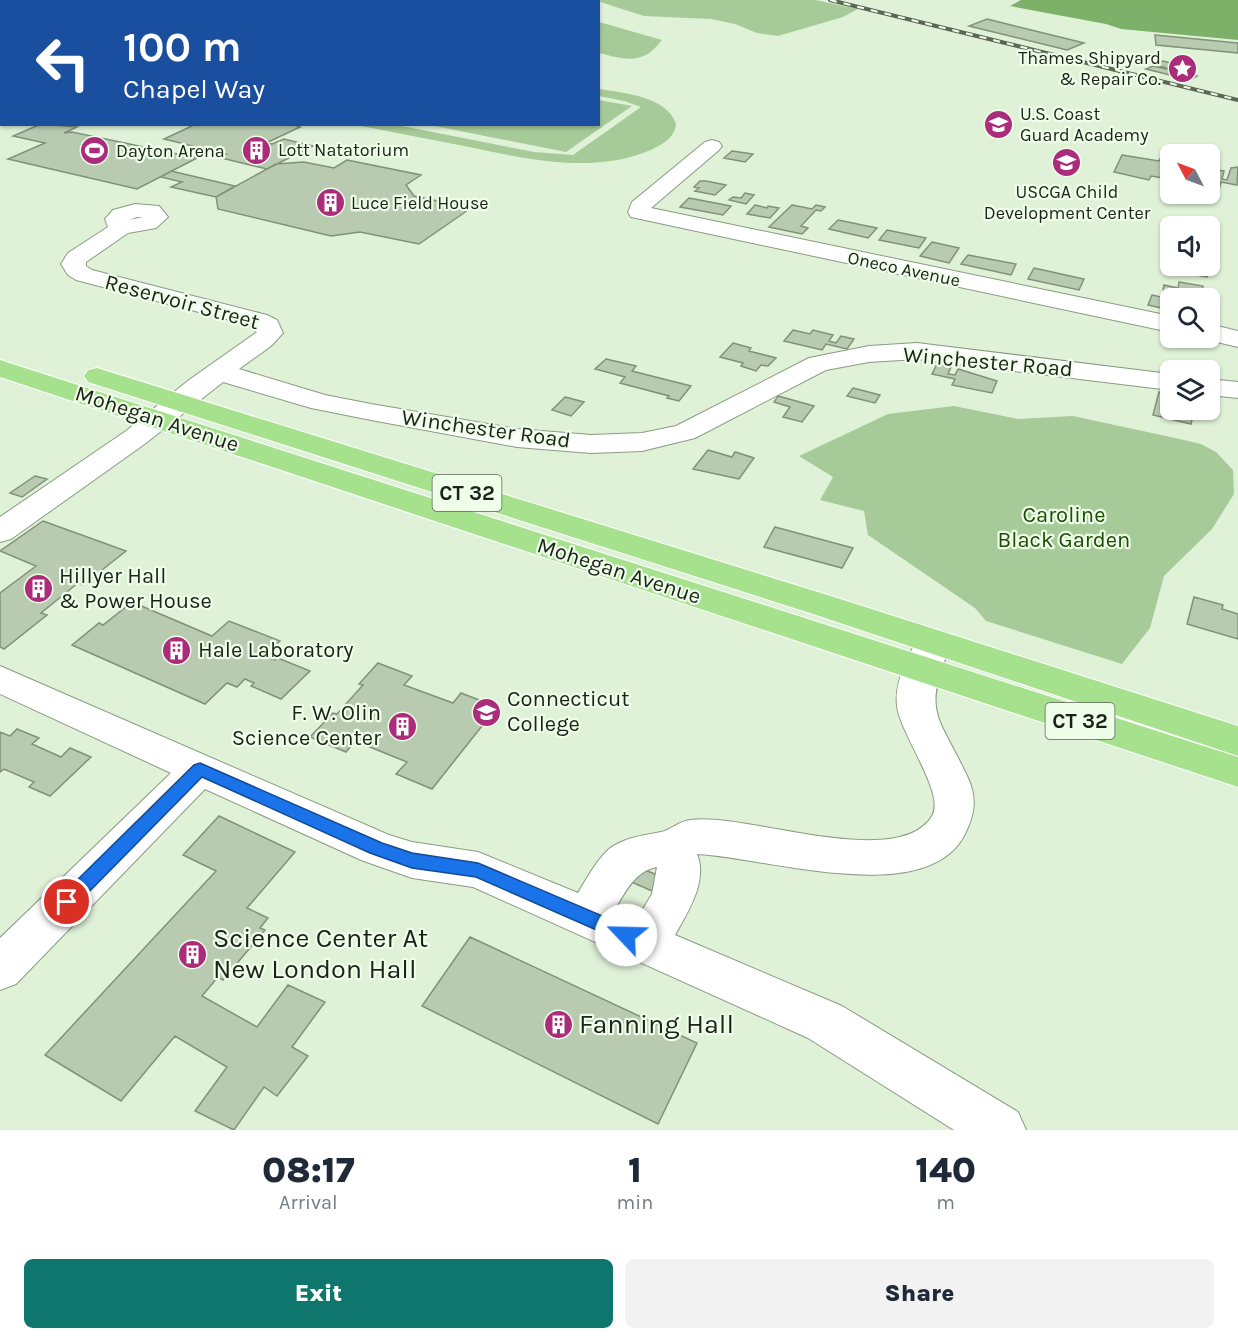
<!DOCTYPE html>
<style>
body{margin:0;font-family:Karla,sans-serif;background:#f2f2f3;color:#1f2937;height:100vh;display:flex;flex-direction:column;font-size:22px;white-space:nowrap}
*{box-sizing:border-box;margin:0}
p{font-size:20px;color:#747a83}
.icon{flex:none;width:33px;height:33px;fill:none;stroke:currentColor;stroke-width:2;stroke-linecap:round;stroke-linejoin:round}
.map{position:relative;height:1130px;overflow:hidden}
.side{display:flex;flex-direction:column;background:#fff;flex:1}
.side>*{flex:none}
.guide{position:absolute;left:0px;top:0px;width:600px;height:126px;box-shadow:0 2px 4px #0004;background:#1a4fa0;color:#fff;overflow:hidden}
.needle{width:39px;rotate:311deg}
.fabs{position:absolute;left:1160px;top:144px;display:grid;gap:12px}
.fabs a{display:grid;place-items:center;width:60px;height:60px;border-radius:9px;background:#fff;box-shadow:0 2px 4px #0004;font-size:30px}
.pin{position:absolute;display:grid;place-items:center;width:51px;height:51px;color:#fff;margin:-26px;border:3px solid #fff;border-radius:50%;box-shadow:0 2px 6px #0007}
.me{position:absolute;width:66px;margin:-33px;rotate:294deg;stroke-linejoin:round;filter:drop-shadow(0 0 4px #0008)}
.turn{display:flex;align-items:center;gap:21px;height:126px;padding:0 24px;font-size:27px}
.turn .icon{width:78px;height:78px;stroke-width:2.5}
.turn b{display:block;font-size:42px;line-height:51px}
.eta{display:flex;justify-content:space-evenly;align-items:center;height:102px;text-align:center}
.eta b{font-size:36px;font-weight:800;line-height:42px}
.button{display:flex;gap:12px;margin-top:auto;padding:12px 24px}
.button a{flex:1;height:69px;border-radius:9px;background:#0f766e;color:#fff;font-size:24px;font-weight:800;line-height:69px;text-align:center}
.button a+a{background:#f2f2f3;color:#1f2937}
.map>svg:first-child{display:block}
.green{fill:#a6ca98}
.forest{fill:#8dc078}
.water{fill:#7db068}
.building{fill:#b8cbb1;stroke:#809179;stroke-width:1.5}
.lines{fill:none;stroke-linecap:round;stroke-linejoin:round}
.minor-casing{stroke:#899b82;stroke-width:2}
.highway-casing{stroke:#fff;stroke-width:2}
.minor{fill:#fff;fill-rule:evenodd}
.highway{fill:#a6e18e;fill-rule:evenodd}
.rail-casing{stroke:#5c6657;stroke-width:4}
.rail{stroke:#eefee9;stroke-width:2;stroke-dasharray:7;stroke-linecap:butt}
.route{fill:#1a73e8;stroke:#114b97;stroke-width:1.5}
.labels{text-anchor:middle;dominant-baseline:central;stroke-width:4.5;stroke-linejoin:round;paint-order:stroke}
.far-poi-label{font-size:18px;fill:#1c2219;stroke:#eefee9;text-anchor:start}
.far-street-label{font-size:18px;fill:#1c2219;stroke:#eefee9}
.shield{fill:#eefee9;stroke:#5b6457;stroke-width:1.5}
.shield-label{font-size:21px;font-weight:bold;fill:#1c2219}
.street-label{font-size:22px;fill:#1c2219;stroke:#eefee9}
.park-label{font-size:22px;fill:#1d4c00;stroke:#eefee9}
.poi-label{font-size:22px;fill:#1c2219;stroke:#eefee9;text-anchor:start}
.near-poi-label{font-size:27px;fill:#1c2219;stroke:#eefee9;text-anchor:start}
</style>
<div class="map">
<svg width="1238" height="1130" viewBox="0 0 1238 1130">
<rect width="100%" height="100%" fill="#dff2d8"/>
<path class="green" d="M 594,0 L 815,0 L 858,9 L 843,17 L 778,36 L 757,33 L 735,24 L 711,19 L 644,16 Z
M 599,22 L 662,40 C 643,65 627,60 599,53 Z
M 599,89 C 623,93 667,96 676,124 C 675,137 664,143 653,149 C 593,176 524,158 464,146 C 428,139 392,132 356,125 L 397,125 L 534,152 L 573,155 L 641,107 L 624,101 L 599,96 Z
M 599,100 L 632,106 L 566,152 L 430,125 L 598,124 Z
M 954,406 L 1018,419 L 1073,416 L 1175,438 L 1201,444 L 1216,452 L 1233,470 L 1234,494 L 1212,529 L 1164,576 L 1150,628 L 1122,664 L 986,621 L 975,608 L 868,535 L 864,511 L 820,500 L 833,477 L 799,456 L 888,414 Z"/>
<path class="forest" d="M 0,0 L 564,0 L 2,2 L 1,7 Z"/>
<path class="water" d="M 1021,0 L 1238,0 L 1238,40 L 1121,29 L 1106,24 L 1010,6 Z"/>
<path class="building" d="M 987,19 L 1084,43 L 1067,50 L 969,26 Z
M 1155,35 L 1238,43 L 1238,53 L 1156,45 Z
M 1110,55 L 1127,60 L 1119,63 L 1102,59 Z
M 1163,61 L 1179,65 L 1171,69 L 1155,65 Z
M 1153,66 L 1197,76 L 1190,80 L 1146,69 Z
M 41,124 L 77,127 L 64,133 L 72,132 L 197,158 L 137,189 L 8,159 L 45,143 L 13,136 Z
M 196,124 L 291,124 L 300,127 L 266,143 L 272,144 L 284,139 L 313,146 L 267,169 L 217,157 L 226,154 L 164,139 Z
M 732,151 L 753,154 L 745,162 L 724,158 Z
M 1122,155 L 1159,161 L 1160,159 L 1170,160 L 1170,179 L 1151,176 L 1149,180 L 1114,172 Z
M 347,160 L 421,175 L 406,185 L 414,196 L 471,208 L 419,244 L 360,232 L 331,236 L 218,209 L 216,197 L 276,164 L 304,162 L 334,168 Z
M 1238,167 L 1237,185 L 1221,182 L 1219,190 L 1209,189 L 1209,169 L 1224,171 L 1222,179 L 1227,180 L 1231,168 Z
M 171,171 L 235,186 L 216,197 L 171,187 L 182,182 L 161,177 Z
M 700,181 L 706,181 L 726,185 L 715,195 L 695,191 L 699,188 L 694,187 Z
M 745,193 L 754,195 L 746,204 L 729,200 L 733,197 L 741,198 Z
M 689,198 L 731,206 L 723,215 L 680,207 Z
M 755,205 L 767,208 L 768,206 L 779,208 L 770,218 L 747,214 Z
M 792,205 L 812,209 L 816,205 L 825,207 L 821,211 L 816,210 L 801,226 L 808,228 L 802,234 L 769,227 Z
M 838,220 L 877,228 L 868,238 L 829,229 Z
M 887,230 L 926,238 L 919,248 L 879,240 Z
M 932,242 L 959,248 L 949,263 L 920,256 Z
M 1209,254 L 1216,256 L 1215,262 L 1211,261 L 1207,277 L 1177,272 L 1179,266 L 1209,266 Z
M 968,255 L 1016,264 L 1011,275 L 961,264 Z
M 1034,268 L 1084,279 L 1079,290 L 1028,279 Z
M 1179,282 L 1203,286 L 1202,293 L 1205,295 L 1204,298 L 1176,295 L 1177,292 L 1163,290 L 1164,285 L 1178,288 Z
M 1152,295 L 1170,299 L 1170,310 L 1148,305 Z
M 793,330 L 810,334 L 813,330 L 833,335 L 829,341 L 836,343 L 841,336 L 854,339 L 847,349 L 826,344 L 822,350 L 784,341 Z
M 733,343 L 751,348 L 749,351 L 776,358 L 768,366 L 761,365 L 756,371 L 741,366 L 743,363 L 720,357 Z
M 606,359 L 636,366 L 632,371 L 691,386 L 679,401 L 667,398 L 669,396 L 620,383 L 625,377 L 595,369 Z
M 937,364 L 951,367 L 948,374 L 955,375 L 958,369 L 997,381 L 992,393 L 952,385 L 955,379 L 932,374 Z
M 853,388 L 880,395 L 875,403 L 847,396 Z
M 1159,392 L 1170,395 L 1170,410 L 1194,412 L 1191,424 L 1153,415 Z
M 778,396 L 814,406 L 802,422 L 783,417 L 790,407 L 774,402 Z
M 565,397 L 584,402 L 571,416 L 552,410 Z
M 708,450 L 732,457 L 735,452 L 754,458 L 739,479 L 693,469 Z
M 35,476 L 47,479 L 22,497 L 10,493 Z
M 43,521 L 126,551 L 83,585 L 78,583 L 41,613 L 47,615 L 4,649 L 0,647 L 0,593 L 36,566 L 0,551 Z
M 775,527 L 853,548 L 842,568 L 764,547 Z
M 1194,597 L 1223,605 L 1222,609 L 1238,614 L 1238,639 L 1187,624 Z
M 132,602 L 212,636 L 229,621 L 280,641 L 264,656 L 275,660 L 278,658 L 310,671 L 281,699 L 251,686 L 254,683 L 245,679 L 237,687 L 227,683 L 205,704 L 72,645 L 99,623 L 103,625 Z
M 378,663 L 412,676 L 404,685 L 453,703 L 461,693 L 497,707 L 432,789 L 396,774 L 407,762 L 355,741 L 346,752 L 310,737 L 333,713 L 337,714 L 363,685 L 359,684 Z
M 17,729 L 39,738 L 32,744 L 61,757 L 70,748 L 91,757 L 50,796 L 29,787 L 34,782 L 4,769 L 0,772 L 0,732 L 10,736 Z
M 219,816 L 295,852 L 247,908 L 268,918 L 260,928 L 265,930 L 223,980 L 218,977 L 202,996 L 257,1027 L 288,985 L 325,1002 L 292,1047 L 308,1056 L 277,1096 L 264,1087 L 234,1130 L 195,1111 L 227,1067 L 175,1036 L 121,1101 L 45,1055 L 216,871 L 183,855 Z
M 637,867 L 660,876 L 652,891 L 629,881 Z
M 470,937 L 697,1043 L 658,1124 L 422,1006 Z"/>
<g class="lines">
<defs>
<path id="minor" d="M 712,140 L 719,142 L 722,146 L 719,150 L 651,208 L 1170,316 L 1170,332 L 631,217 L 628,212 L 632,202 L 705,142 Z
M 135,204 L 159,206 L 168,217 L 156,228 L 128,233 L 86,262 L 86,266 L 92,270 L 267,315 L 277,320 L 283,333 L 271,346 L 239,369 L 325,395 L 371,404 L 517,429 L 591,435 L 642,433 L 676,426 L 809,358 L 869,346 L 917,343 L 1170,374 L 1170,390 L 917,359 L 869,362 L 826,370 L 695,438 L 642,451 L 591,453 L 517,447 L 371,420 L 311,408 L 223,382 L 146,443 L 11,539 L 0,542 L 0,517 L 126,431 L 189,380 L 257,332 L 249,325 L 76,280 L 68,275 L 61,264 L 68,253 L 108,227 L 105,219 L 113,210 ZM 137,217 L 143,217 L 129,220 Z
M 1209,324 L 1238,331 L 1238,347 L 1200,338 L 1209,338 Z
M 1209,379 L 1238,382 L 1238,398 L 1209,395 Z
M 934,630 L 947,633 L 952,642 C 921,715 938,713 968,778 C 977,798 975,814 965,834 C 927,910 764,857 697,854 C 708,881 688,912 675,935 L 842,1006 L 1018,1112 L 1026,1130 L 954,1130 L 808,1038 L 473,887 L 412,878 L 361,860 L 205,789 L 16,984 L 0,990 L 0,938 L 171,773 L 0,694 L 0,666 L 389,835 L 412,842 L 478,852 L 578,893 C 587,878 596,861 609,849 C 623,838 644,835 661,832 C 671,830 679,821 690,820 C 746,812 898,872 932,816 C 946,794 900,734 897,706 C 894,681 909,654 921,633 ZM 657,867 L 652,894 L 637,919 L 615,909 C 626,891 635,871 657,867 Z"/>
<path id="highway" d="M 0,360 L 1238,757 L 1238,787 L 0,377 Z
M 97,368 L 834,597 L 1238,726 L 1238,756 L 810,613 L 88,382 L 84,376 L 88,370 Z"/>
</defs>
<use href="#minor" class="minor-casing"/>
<use href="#highway" class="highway-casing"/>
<use href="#minor" class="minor"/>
<use href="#highway" class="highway"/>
<defs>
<path id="rail" d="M 830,0 L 1238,100"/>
</defs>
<use href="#rail" class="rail-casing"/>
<use href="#rail" class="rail"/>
</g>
<path class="route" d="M 200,763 L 382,843 L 412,853 L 478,863 L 633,929 L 636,935 L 633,941 L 626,943 L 476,877 L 412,868 L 370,853 L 202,777 L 73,908 L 67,910 L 60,908 L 57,902 L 60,897 L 194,765 Z"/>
<defs>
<symbol id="sight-disc" viewBox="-11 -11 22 22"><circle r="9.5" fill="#ab2c7b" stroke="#eefee9"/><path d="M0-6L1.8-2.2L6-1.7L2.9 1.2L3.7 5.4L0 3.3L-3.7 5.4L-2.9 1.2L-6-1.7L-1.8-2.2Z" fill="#fff"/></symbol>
<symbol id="university-disc" viewBox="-11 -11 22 22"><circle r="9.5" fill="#ab2c7b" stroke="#eefee9"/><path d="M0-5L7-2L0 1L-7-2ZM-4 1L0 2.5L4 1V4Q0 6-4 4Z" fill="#fff"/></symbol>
<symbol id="building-disc" viewBox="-11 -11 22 22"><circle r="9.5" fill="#ab2c7b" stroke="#eefee9"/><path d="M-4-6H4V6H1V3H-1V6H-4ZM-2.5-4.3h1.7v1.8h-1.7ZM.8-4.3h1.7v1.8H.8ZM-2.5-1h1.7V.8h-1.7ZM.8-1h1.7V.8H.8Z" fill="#fff"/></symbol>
<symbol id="stadium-disc" viewBox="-11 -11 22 22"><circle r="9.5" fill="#ab2c7b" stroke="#eefee9"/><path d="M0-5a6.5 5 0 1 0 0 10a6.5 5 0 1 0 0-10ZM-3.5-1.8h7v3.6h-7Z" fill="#fff"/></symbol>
<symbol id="school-disc" viewBox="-11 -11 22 22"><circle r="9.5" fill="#ab2c7b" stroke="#eefee9"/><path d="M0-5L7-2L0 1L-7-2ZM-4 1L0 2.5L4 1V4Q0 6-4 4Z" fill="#fff"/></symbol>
</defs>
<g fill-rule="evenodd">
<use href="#sight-disc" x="1166" y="52" width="33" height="33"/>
<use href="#university-disc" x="982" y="108" width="33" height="33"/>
<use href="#building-disc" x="240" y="134" width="33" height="33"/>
<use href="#stadium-disc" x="78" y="134" width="33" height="33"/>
<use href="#school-disc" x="1050" y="146" width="33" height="33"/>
<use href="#building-disc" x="314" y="186" width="33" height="33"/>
<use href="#building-disc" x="22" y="572" width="33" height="33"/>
<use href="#building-disc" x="160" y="634" width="33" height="33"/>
<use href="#university-disc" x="470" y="696" width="33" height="33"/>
<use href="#building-disc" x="386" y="710" width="33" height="33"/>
<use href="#building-disc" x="176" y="938" width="33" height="33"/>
<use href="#building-disc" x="542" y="1008" width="33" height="33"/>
</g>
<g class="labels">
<g class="far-poi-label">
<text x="1161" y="58" text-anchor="end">Thames Shipyard<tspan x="1161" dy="21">&amp; Repair Co.</tspan></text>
<text x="1020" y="114">U.S. Coast<tspan x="1020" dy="21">Guard Academy</tspan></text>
<text x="278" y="150">Lott Natatorium</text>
<text x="116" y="151">Dayton Arena</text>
<text x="1067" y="192" text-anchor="middle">USCGA Child<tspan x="1067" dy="21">Development Center</tspan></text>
<text x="351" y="203">Luce Field House</text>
</g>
<g class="far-street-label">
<text transform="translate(904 269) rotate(12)">Oneco Avenue</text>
</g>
<g class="shield">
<rect x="432.5" y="475" width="69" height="36" rx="4.5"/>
<rect x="1045.5" y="703" width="69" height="36" rx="4.5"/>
</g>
<g class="shield-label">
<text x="467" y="493">CT 32</text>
<text x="1080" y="721">CT 32</text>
</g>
<g class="street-label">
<text transform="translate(182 302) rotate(15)">Reservoir Street</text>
<text transform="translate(988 362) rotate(5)">Winchester Road</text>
<text transform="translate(157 419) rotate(18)">Mohegan Avenue</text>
<text transform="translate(486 429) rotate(8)">Winchester Road</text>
<text transform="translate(619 571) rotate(18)">Mohegan Avenue</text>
</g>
<g class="park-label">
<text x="1064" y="515">Caroline<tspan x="1064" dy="25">Black Garden</tspan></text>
</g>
<g class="poi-label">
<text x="59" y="576">Hillyer Hall<tspan x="59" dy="25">&amp; Power House</tspan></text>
<text x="198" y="650">Hale Laboratory</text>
<text x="507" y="699">Connecticut<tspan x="507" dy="25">College</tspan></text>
<text x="381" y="713" text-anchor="end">F. W. Olin<tspan x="381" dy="25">Science Center</tspan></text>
</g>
<g class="near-poi-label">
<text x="213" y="938">Science Center At<tspan x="213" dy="31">New London Hall</tspan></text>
<text x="579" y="1024">Fanning Hall</text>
</g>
</g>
</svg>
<div class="fabs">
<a><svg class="needle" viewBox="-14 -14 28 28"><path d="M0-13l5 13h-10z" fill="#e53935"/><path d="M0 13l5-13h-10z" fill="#747a83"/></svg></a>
<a><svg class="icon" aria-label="sound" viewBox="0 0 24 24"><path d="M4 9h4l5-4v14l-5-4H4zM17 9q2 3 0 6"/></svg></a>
<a><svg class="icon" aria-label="search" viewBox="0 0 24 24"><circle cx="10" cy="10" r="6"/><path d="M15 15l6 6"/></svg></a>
<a><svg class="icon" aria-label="layers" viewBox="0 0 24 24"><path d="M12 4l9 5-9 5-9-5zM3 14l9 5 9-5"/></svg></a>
</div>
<div class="pin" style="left:67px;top:902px;background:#d93025"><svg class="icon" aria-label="arrive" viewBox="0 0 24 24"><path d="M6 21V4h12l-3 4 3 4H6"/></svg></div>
<svg class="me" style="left:626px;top:935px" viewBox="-20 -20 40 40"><circle r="19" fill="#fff"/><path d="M0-13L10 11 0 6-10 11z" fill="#1a73e8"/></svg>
<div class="guide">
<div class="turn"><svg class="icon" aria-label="left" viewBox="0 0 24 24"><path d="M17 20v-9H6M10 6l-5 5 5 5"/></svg><div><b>100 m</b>Chapel Way</div></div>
</div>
</div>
<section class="side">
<div class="eta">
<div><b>08:17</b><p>Arrival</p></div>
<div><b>1</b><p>min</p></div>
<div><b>140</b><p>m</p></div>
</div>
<div class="button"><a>Exit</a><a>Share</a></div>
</section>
